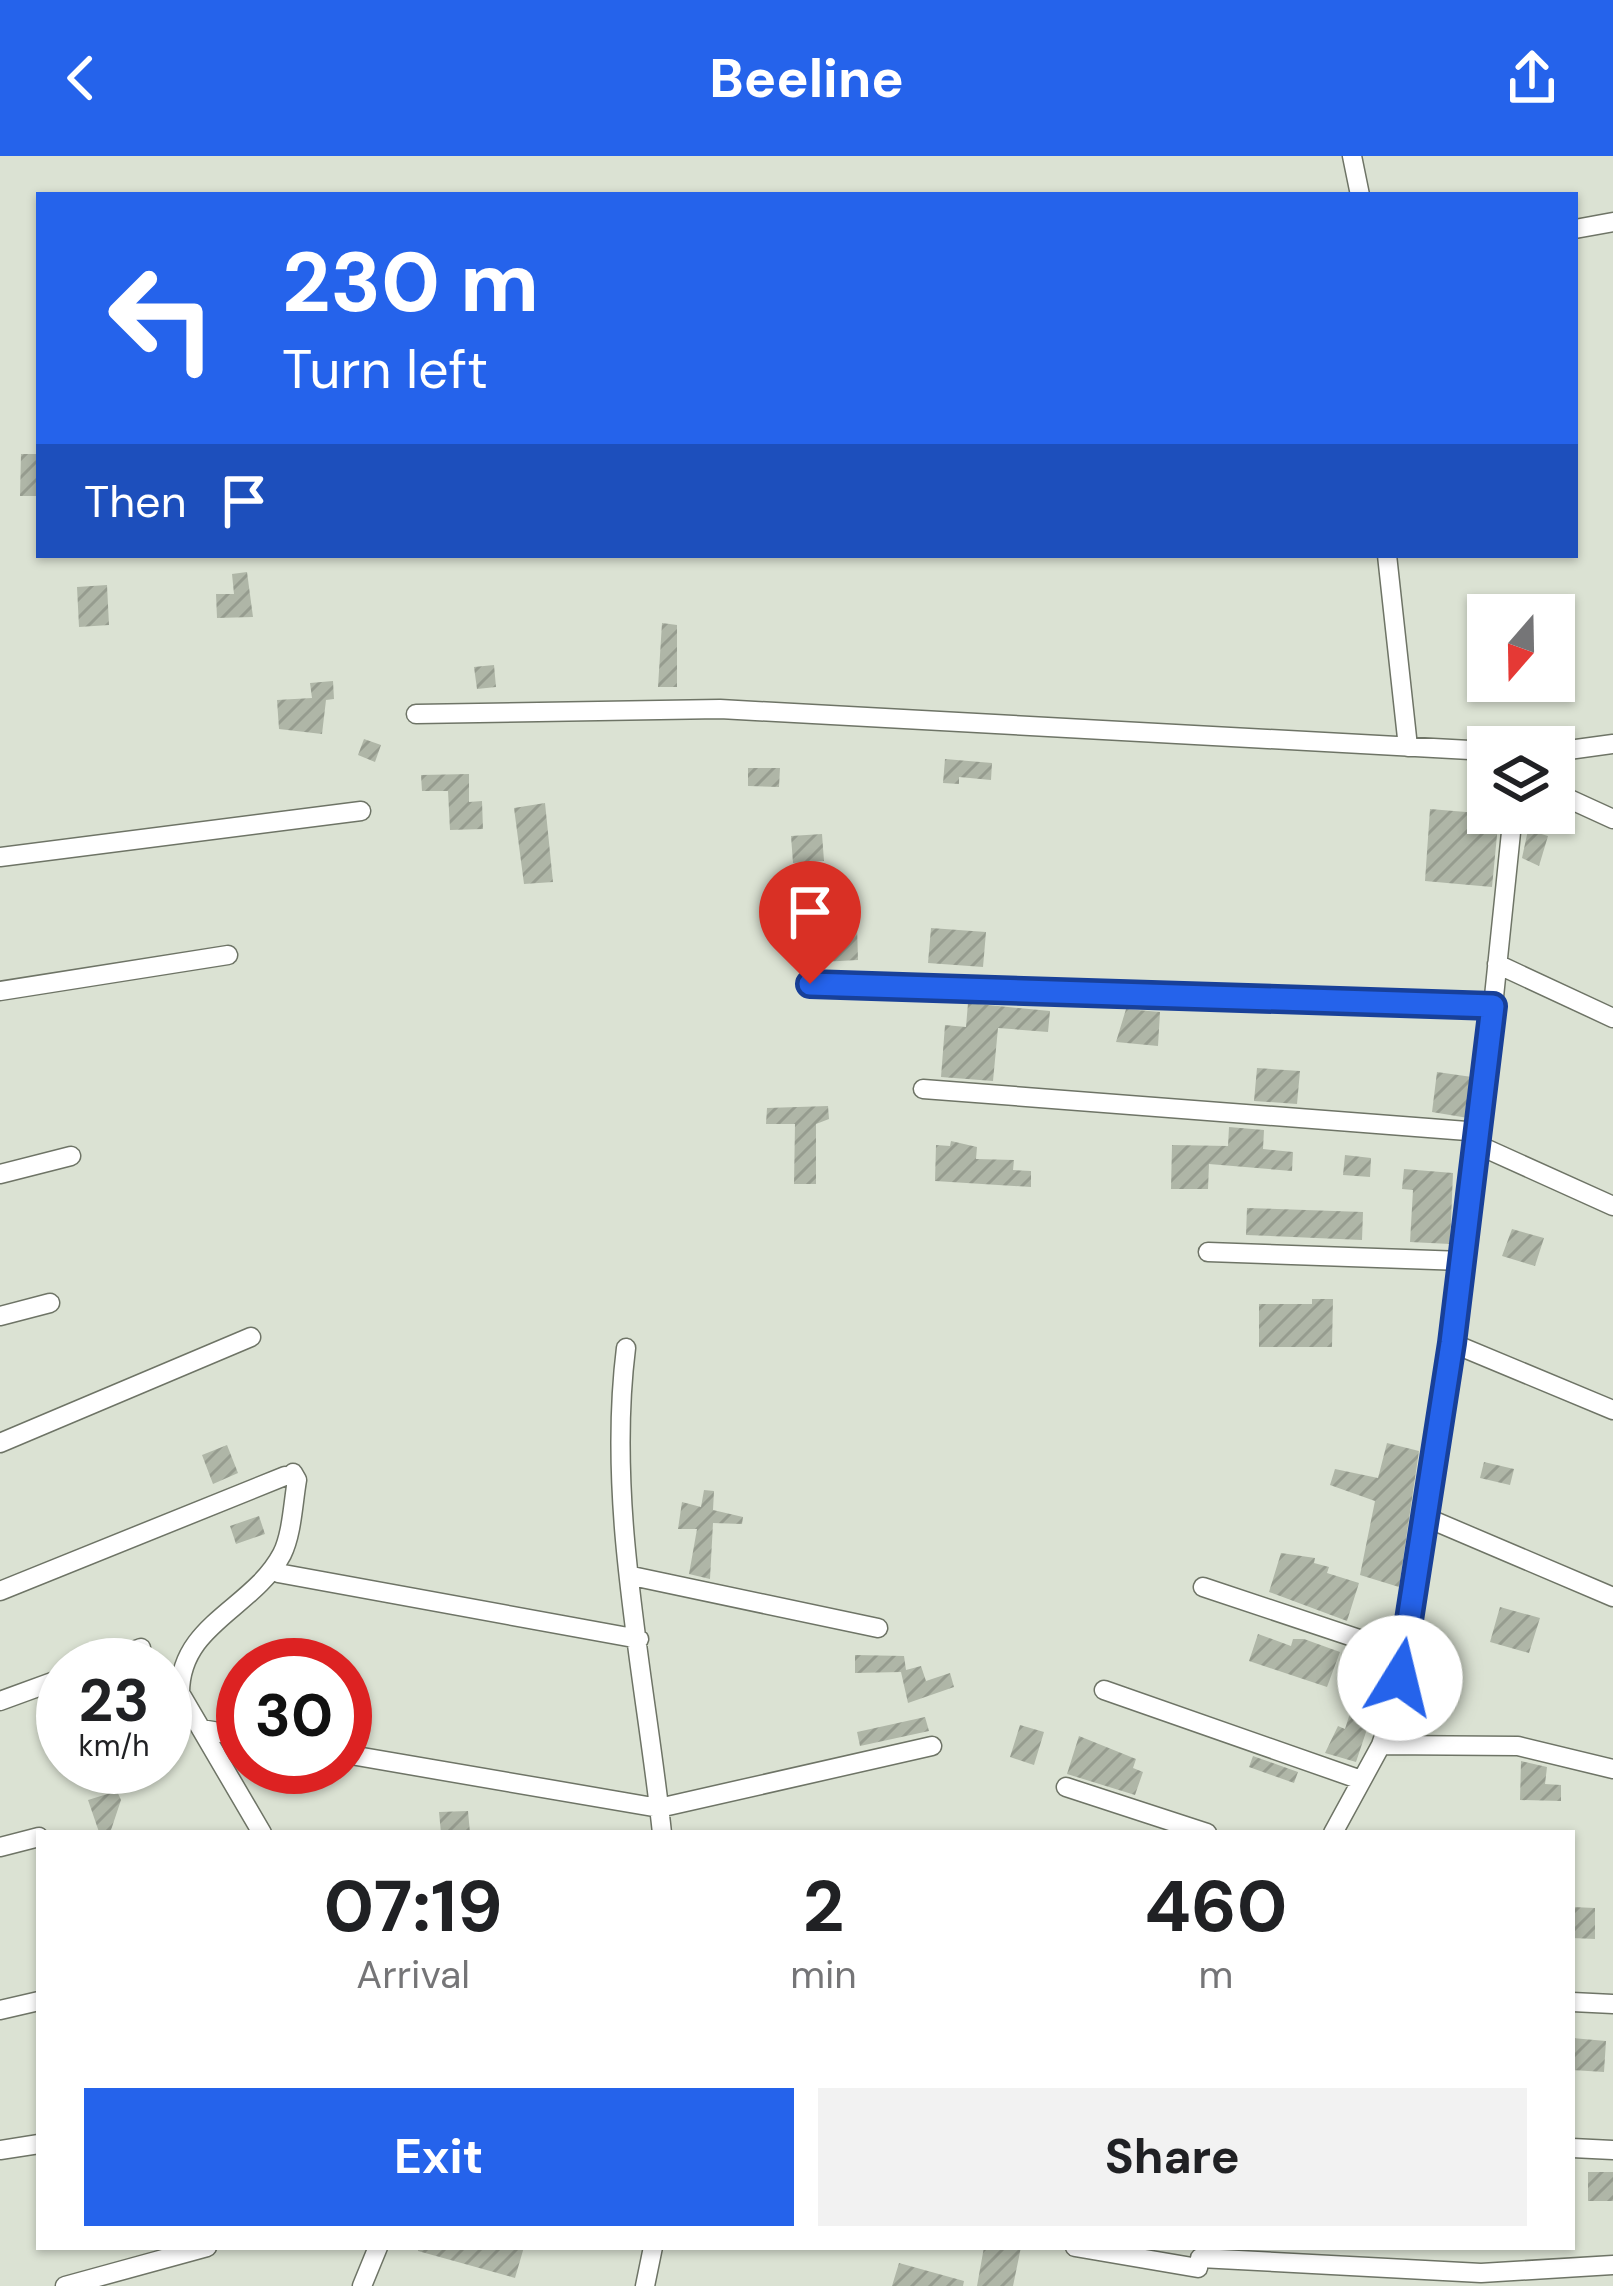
<!DOCTYPE html>
<style>
body{margin:0;font-family:"DM Sans",sans-serif;background:#f2f2f2;color:#202124;height:100vh;display:flex;flex-direction:column;font-size:45px;white-space:nowrap}
*{box-sizing:border-box;margin:0}
p{font-size:39px;color:#757577}
.icon{flex:none;width:66px;height:66px;fill:none;stroke:currentColor;stroke-width:2;stroke-linecap:round;stroke-linejoin:round}
.map{position:relative;flex:1;overflow:hidden}
.side{position:absolute;left:36px;top:1674px;width:1539px;height:420px;display:flex;flex-direction:column;background:#fff;border-radius:0px;box-shadow:0 3px 9px #0004}
.side>*{flex:none}
.hud{position:absolute;left:36px;top:36px;width:1542px;height:366px;border-radius:0px;box-shadow:0 3px 9px #0004;background:#2563eb;color:#fff;overflow:hidden}
.needle{width:78px;rotate:200deg}
.controls{position:absolute;left:1467px;top:438px;display:grid;gap:24px}
.controls a{display:grid;place-items:center;width:108px;height:108px;border-radius:0px;background:#fff;box-shadow:0 3px 9px #0004;font-size:60px}
.speed{position:absolute;left:36px;top:1482px;display:flex;gap:24px;font-size:60px;font-weight:700;text-align:center}
.speed>*{display:grid;place-content:center;width:156px;height:156px;border-radius:50%;background:#fff;box-shadow:0 3px 9px #0004;line-height:1}
.speed small{font-size:30px;font-weight:400}
.speed .limit{border:18px solid #d22;background:#fff;color:#111}
.pin{position:absolute;display:grid;place-items:center;width:102px;height:102px;color:#fff;margin:-123px -51px;border-radius:50% 50% 50% 0;rotate:-45deg;box-shadow:0 0 12px #0007}
.pin .icon{rotate:45deg}
.me{position:absolute;width:132px;margin:-66px;rotate:9deg;stroke-linejoin:round;filter:drop-shadow(0 0 9px #0008)}
.turn{display:flex;align-items:center;gap:42px;height:252px;padding:0 48px;font-size:54px}
.turn .icon{width:156px;height:156px;stroke-width:2.5}
.turn b{display:block;font-size:84px;line-height:102px}
.then{display:flex;align-items:center;height:114px;padding:0 48px;background:#0003;gap:24px;font-size:45px}
.eta{display:flex;justify-content:space-evenly;align-items:center;height:204px;text-align:center}
.eta b{font-size:72px;font-weight:700;line-height:84px}
.button{display:flex;gap:24px;margin-top:auto;padding:24px 48px}
.button a{flex:1;height:138px;border-radius:0px;background:#2563eb;color:#fff;font-size:48px;font-weight:700;line-height:138px;text-align:center}
.button a+a{background:#f2f2f2;color:#202124}
header{display:flex;justify-content:space-between;align-items:center;height:156px;padding:0 48px;background:#2563eb;color:#fff;font-size:54px;font-weight:700}
.map>svg:first-child{display:block}
.building{fill:url(#building-hatch)}
.lines{fill:none;stroke-linecap:round;stroke-linejoin:round}
.minor-casing{stroke:#6e7466;stroke-width:21}
.minor{stroke:#fff;stroke-width:18}
.route-casing{stroke:#184099;stroke-width:30}
.route{stroke:#2563eb;stroke-width:21}
</style>
<header><svg class="icon" aria-label="back" viewBox="0 0 24 24"><path d="M15 5l-7 7 7 7"/></svg>Beeline<svg class="icon" aria-label="share" viewBox="0 0 24 24"><path d="M12 15V3M7 8l5-5 5 5M5 13v7h14v-7"/></svg></header>
<div class="map">
<svg width="1613" height="2130" viewBox="0 0 1613 2130">
<defs>
<pattern id="building-hatch" width="6" height="6" patternUnits="userSpaceOnUse" patternTransform="scale(3)"><rect width="6" height="6" fill="#afb6a7"/><path d="M-1 1l2-2M0 6l6-6M5 7l2-2" fill="none" stroke="#969c8f"/></pattern>
</defs>
<rect width="100%" height="100%" fill="#dbe2d3"/>
<path class="building" d="M 21,298 L 39,298 L 39,340 L 20,340 Z
M 247,416 L 253,461 L 217,462 L 216,438 L 234,438 L 232,418 Z
M 107,429 L 109,469 L 79,471 L 77,431 Z
M 662,467 L 677,469 L 677,531 L 658,531 Z
M 494,509 L 496,531 L 477,533 L 474,511 Z
M 333,525 L 334,543 L 326,544 L 322,578 L 279,573 L 277,544 L 312,542 L 310,527 Z
M 364,583 L 381,589 L 375,606 L 358,599 Z
M 945,603 L 992,607 L 991,624 L 959,621 L 959,628 L 943,627 Z
M 748,612 L 780,612 L 779,631 L 748,630 Z
M 469,618 L 469,646 L 482,645 L 483,673 L 450,674 L 448,635 L 422,635 L 421,619 Z
M 545,647 L 553,726 L 524,728 L 514,652 Z
M 1430,653 L 1490,658 L 1489,668 L 1498,669 L 1492,731 L 1425,725 Z
M 1528,674 L 1548,680 L 1539,710 L 1522,702 Z
M 822,678 L 824,705 L 793,707 L 791,680 Z
M 857,769 L 858,804 L 821,806 L 819,771 Z
M 931,772 L 986,776 L 983,811 L 928,807 Z
M 968,847 L 1050,855 L 1048,876 L 998,872 L 993,925 L 941,921 L 945,869 L 966,871 Z
M 1126,853 L 1160,856 L 1158,890 L 1116,886 Z
M 1257,912 L 1300,915 L 1297,948 L 1254,945 Z
M 1437,916 L 1472,921 L 1468,962 L 1432,956 Z
M 828,950 L 829,963 L 816,968 L 816,1028 L 794,1028 L 795,968 L 766,968 L 767,952 Z
M 1229,971 L 1264,974 L 1263,993 L 1293,996 L 1292,1015 L 1209,1008 L 1208,1033 L 1171,1033 L 1172,989 L 1228,990 Z
M 951,985 L 977,991 L 976,1003 L 1014,1004 L 1013,1014 L 1031,1015 L 1031,1031 L 935,1025 L 936,989 L 950,990 Z
M 1345,999 L 1371,1002 L 1370,1021 L 1343,1019 Z
M 1404,1013 L 1453,1017 L 1450,1088 L 1410,1086 L 1413,1034 L 1402,1033 Z
M 1247,1052 L 1363,1056 L 1362,1084 L 1246,1079 Z
M 1512,1073 L 1544,1082 L 1535,1110 L 1502,1100 Z
M 1312,1143 L 1333,1143 L 1332,1191 L 1259,1191 L 1259,1148 L 1312,1148 Z
M 1387,1287 L 1419,1295 L 1399,1431 L 1360,1419 L 1375,1345 L 1330,1329 L 1335,1313 L 1378,1322 Z
M 227,1289 L 238,1317 L 213,1328 L 202,1299 Z
M 1484,1306 L 1514,1313 L 1510,1329 L 1480,1322 Z
M 704,1334 L 714,1335 L 713,1354 L 743,1361 L 742,1368 L 713,1367 L 710,1423 L 689,1418 L 697,1373 L 678,1373 L 682,1346 L 701,1351 Z
M 259,1360 L 265,1378 L 236,1388 L 230,1370 Z
M 1281,1397 L 1315,1402 L 1314,1407 L 1329,1411 L 1327,1417 L 1359,1427 L 1347,1465 L 1269,1436 Z
M 1500,1451 L 1540,1462 L 1529,1497 L 1490,1486 Z
M 1258,1478 L 1291,1490 L 1293,1483 L 1304,1483 L 1340,1496 L 1327,1531 L 1249,1505 Z
M 855,1499 L 904,1500 L 906,1514 L 921,1510 L 926,1525 L 950,1517 L 954,1531 L 908,1547 L 901,1516 L 855,1517 Z
M 1351,1554 L 1371,1561 L 1356,1606 L 1325,1597 L 1338,1570 L 1345,1573 Z
M 925,1561 L 929,1575 L 860,1590 L 857,1576 Z
M 1020,1569 L 1044,1576 L 1034,1609 L 1010,1601 Z
M 1079,1580 L 1136,1603 L 1133,1612 L 1143,1616 L 1135,1639 L 1067,1618 Z
M 1253,1600 L 1298,1616 L 1294,1627 L 1249,1611 Z
M 1521,1605 L 1547,1611 L 1545,1628 L 1561,1629 L 1561,1645 L 1520,1644 Z
M 117,1635 L 121,1644 L 111,1674 L 99,1676 L 88,1644 Z
M 468,1655 L 470,1677 L 441,1677 L 439,1656 Z
M 1572,1751 L 1595,1752 L 1595,1783 L 1572,1782 Z
M 1572,1882 L 1606,1885 L 1604,1916 L 1572,1914 Z
M 1588,2016 L 1613,2016 L 1613,2045 L 1588,2045 Z
M 418,2091 L 524,2091 L 515,2122 L 418,2095 Z
M 984,2091 L 1021,2091 L 1013,2130 L 977,2130 Z
M 899,2107 L 964,2125 L 963,2130 L 892,2130 Z"/>
<g class="lines">
<defs>
<path id="minor" d="M 1352,0 L 1360,39
M 1575,73 L 1613,66
M 1387,399 L 1408,591
M 416,558 L 720,553 L 1488,595
M 1554,596 L 1613,588
M 1554,636 L 1613,663
M 0,701 L 361,655
M 1497,808 L 1613,862
M 810,828 L 1493,850
M 0,835 L 228,799
M 923,933 L 1480,976
M 1478,989 L 1613,1050
M 0,1018 L 71,1000
M 1208,1096 L 1463,1105
M 0,1160 L 50,1147
M 1452,1187 L 1613,1254
M 626,1192 C 606,1351 645,1518 662,1677
M 0,1287 L 251,1181
M 1425,1361 L 1613,1441
M 278,1417 L 639,1483
M 632,1420 L 878,1472
M 1203,1431 L 1404,1498
M 0,1435 L 285,1320
M 97,1509 L 141,1492
M 1104,1534 L 1361,1624
M 0,1545 L 63,1522
M 201,1573 L 243,1580
M 1381,1589 L 1518,1590 L 1613,1613
M 345,1598 L 659,1652 L 932,1590
M 1066,1631 L 1207,1677
M 262,1677 L 180,1537 C 180,1468 253,1453 282,1398 C 292,1378 293,1347 297,1324 L 293,1317
M 1333,1677 L 1381,1589 L 1396,1545 L 1480,976 L 1513,657
M 0,1691 L 39,1681
M 1572,1846 L 1613,1848
M 0,1854 L 39,1845
M 1572,1992 L 1613,1994
M 0,1994 L 39,1988
M 1075,2091 L 1198,2112
M 1200,2102 L 1481,2117 L 1613,2109
M 65,2130 L 207,2091
M 362,2130 L 378,2091
M 645,2130 L 653,2091"/>
</defs>
<use href="#minor" class="minor-casing"/>
<use href="#minor" class="minor"/>
</g>
<g class="lines">
<defs>
<path id="route" d="M 810,828 L 1493,850 L 1452,1187 L 1400,1522"/>
</defs>
<use href="#route" class="route-casing"/>
<use href="#route" class="route"/>
</g>
</svg>
<div class="controls">
<a><svg class="needle" viewBox="-14 -14 28 28"><path d="M0-13l5 13h-10z" fill="#e53935"/><path d="M0 13l5-13h-10z" fill="#757577"/></svg></a>
<a><svg class="icon" aria-label="layers" viewBox="0 0 24 24"><path d="M12 4l9 5-9 5-9-5zM3 14l9 5 9-5"/></svg></a>
</div>
<div class="speed"><div>23<small>km/h</small></div><div class="limit">30</div></div>
<div class="pin" style="left:810px;top:828px;background:#d93025"><svg class="icon" aria-label="arrive" viewBox="0 0 24 24"><path d="M6 21V4h12l-3 4 3 4H6"/></svg></div>
<svg class="me" style="left:1400px;top:1522px" viewBox="-20 -20 40 40"><circle r="19" fill="#fff"/><path d="M0-13L10 11 0 6-10 11z" fill="#2563eb"/></svg>
<div class="hud">
<div class="turn"><svg class="icon" aria-label="left" viewBox="0 0 24 24"><path d="M17 20v-9H6M10 6l-5 5 5 5"/></svg><div><b>230 m</b>Turn left</div></div>
<div class="then">Then<svg class="icon" aria-label="arrive" viewBox="0 0 24 24"><path d="M6 21V4h12l-3 4 3 4H6"/></svg></div>
</div>
<section class="side">
<div class="eta">
<div><b>07:19</b><p>Arrival</p></div>
<div><b>2</b><p>min</p></div>
<div><b>460</b><p>m</p></div>
</div>
<div class="button"><a>Exit</a><a>Share</a></div>
</section>
</div>
